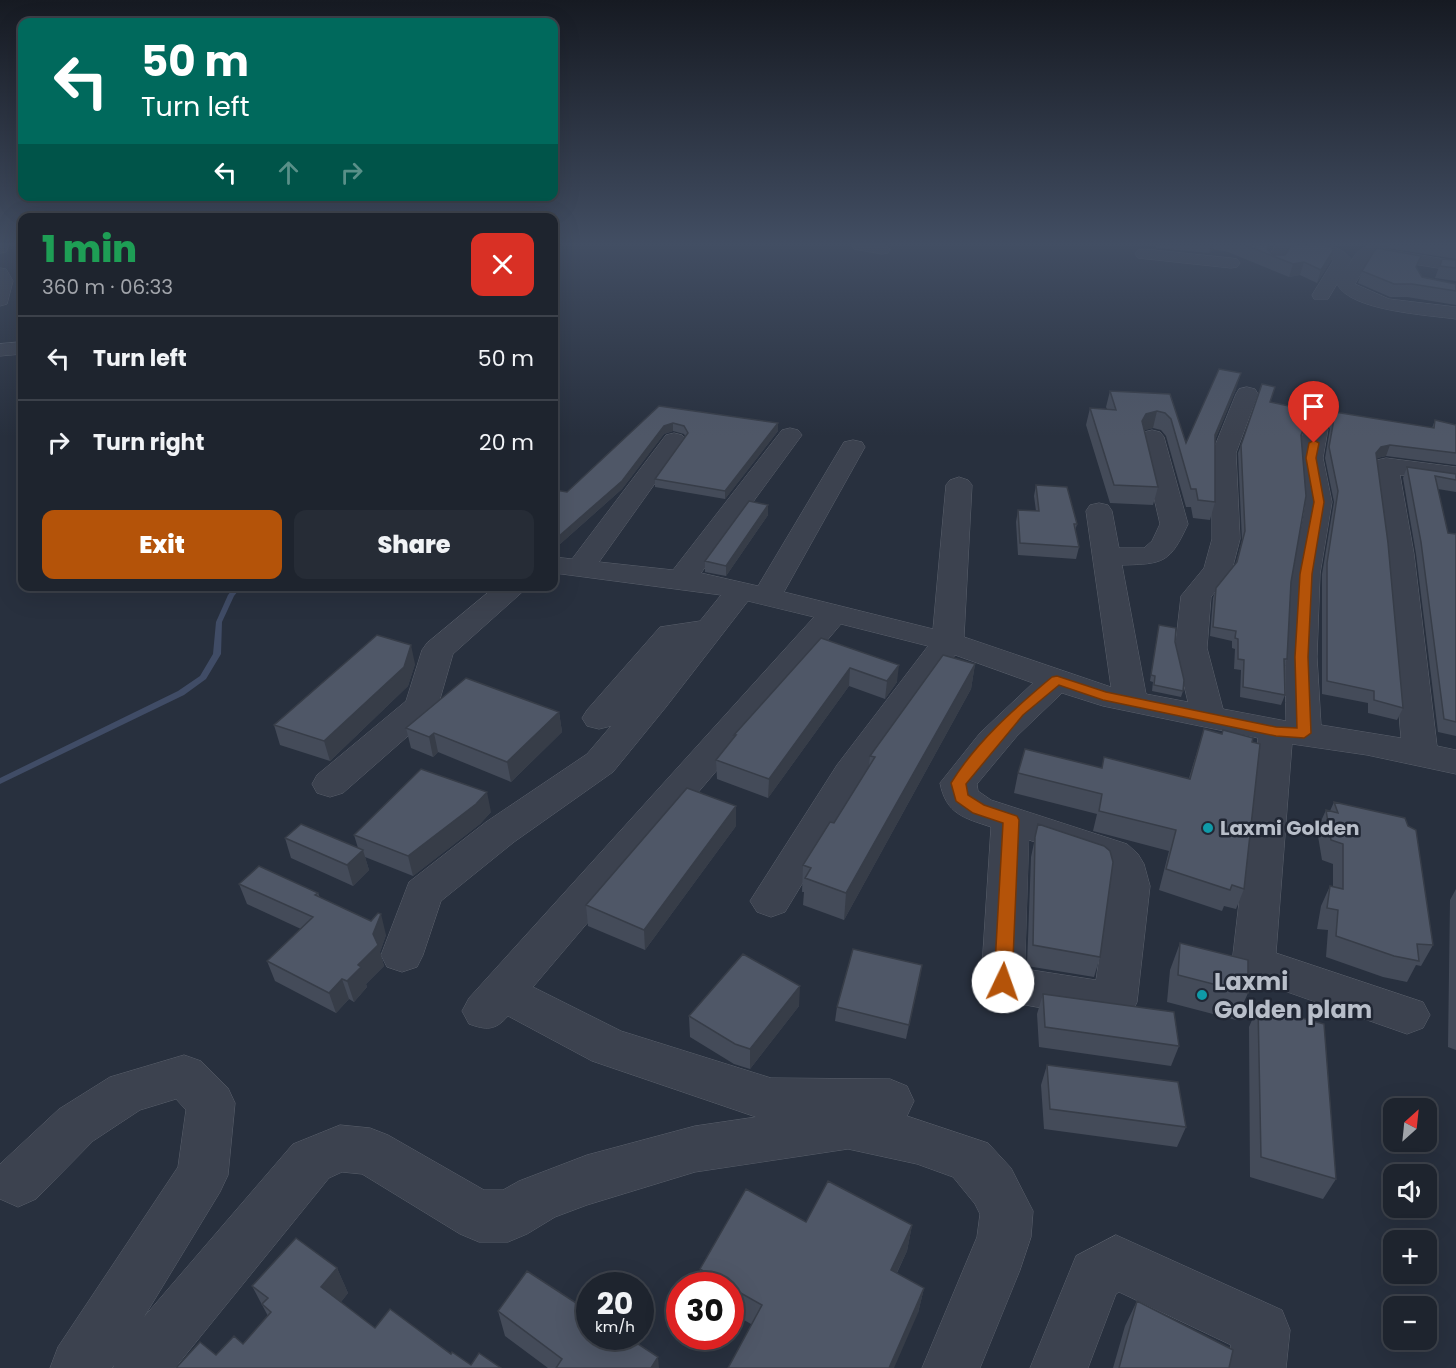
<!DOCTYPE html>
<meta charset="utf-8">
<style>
body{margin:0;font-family:Poppins,sans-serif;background:#262c36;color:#f1f3f6;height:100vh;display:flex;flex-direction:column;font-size:22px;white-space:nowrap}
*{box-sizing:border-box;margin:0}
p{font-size:20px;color:#a1a4aa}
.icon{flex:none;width:33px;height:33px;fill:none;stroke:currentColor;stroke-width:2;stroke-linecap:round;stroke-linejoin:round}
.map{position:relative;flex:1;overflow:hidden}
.sheet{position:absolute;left:18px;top:213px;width:540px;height:378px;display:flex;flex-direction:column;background:#1e242e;border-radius:12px;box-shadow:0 6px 24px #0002,0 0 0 2px #3c414a}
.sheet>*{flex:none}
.guide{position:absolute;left:18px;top:18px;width:540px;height:183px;border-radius:12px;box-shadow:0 6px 24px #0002,0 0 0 2px #3c414a;background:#00695c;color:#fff;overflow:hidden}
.needle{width:39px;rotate:27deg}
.tools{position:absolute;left:1383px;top:1098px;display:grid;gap:12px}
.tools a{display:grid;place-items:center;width:54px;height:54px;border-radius:12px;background:#1e242e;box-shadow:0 6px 24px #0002,0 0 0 2px #3c414a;font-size:30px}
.speed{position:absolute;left:576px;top:1272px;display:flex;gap:12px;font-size:30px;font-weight:700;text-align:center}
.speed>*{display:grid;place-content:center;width:78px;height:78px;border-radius:50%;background:#1e242e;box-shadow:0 6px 24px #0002,0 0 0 2px #3c414a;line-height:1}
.speed small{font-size:15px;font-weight:400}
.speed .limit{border:9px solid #d22;background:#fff;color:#111}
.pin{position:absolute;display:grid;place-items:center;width:51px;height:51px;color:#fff;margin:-62px -26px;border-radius:50% 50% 50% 0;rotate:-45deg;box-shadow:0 0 6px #0007}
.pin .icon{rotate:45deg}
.me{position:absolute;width:66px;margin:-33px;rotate:3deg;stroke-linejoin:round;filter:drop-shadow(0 0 4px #0008)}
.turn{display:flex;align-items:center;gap:21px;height:126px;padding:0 24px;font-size:27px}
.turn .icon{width:78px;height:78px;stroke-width:2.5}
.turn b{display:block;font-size:42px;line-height:51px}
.lanes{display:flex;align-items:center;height:57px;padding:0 24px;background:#0003;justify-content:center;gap:30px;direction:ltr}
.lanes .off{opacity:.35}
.round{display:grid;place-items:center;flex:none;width:63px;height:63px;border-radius:12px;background:#262c36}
.summary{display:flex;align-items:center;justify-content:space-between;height:102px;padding:0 24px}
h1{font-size:36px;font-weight:800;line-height:45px;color:#1e9e55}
.button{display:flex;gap:12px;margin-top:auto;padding:12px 24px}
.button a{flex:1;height:69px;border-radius:12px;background:#b45309;color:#fff;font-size:24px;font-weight:800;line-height:69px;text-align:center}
.button a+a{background:#262c36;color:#f1f3f6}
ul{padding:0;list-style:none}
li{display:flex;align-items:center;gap:18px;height:84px;padding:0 24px;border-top:2px solid #3c414a}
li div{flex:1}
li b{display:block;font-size:22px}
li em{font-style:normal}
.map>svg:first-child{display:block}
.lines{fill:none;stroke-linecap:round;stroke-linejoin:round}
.stream{fill:#404c66;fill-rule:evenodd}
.minor-casing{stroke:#5a606c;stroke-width:1}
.minor{fill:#3c424f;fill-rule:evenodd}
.wall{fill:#444b59}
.shaded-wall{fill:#373d48}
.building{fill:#4f5767;stroke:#373d48;stroke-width:1.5}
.route{fill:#b45309;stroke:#753606;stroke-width:1.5}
.culture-dot{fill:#0f9aa8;stroke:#212734;stroke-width:2}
.labels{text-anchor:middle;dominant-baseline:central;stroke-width:5;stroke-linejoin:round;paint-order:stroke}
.poi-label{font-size:20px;font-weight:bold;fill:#b8bec9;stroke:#212734;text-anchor:start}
.near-poi-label{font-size:24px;font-weight:bold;fill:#b8bec9;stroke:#212734;text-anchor:start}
</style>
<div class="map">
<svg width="1456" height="1368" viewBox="0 0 1456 1368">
<rect width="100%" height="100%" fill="#28303e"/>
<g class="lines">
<path class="stream" d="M 235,586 L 242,586 L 234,596 L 222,622 L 221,654 L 206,679 L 184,695 L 0,784 L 0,778 L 178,691 L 200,676 L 213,654 L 216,622 L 228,595 Z"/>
<defs>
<path id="minor" d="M 0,245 L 9,245 L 6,252 L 0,253 Z
M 852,245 L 886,245 L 890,249 L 888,253 L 882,254 L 854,249 Z
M 1276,245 L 1292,245 L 1281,265 L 1269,265 L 1266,261 Z
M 1312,245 C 1328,245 1341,246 1352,260 L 1342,276 C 1358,251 1355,245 1387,245 L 1384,249 L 1456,261 L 1456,271 L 1371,257 L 1355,284 L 1389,299 L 1456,307 L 1456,319 C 1428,315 1350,311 1337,284 L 1328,299 L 1314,299 L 1312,295 L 1333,261 Z
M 1144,249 L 1231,258 L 1237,259 L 1240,263 L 1237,267 L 1231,268 L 1138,258 L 1135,254 L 1138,250 Z
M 0,268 L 6,269 L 13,281 L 7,304 L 0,306 Z
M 22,342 L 22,354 L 0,356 L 0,344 Z
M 1247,387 L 1255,389 L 1258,394 L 1236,453 L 1240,539 L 1232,570 L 1211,597 L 1207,648 L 1223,709 L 1286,721 C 1285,672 1284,622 1292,573 C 1295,550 1302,528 1305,505 C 1309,478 1290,450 1308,424 L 1316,422 L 1324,424 L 1328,429 L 1323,458 L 1332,502 L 1320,574 L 1317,657 L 1321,725 L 1401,738 L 1386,554 L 1374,465 L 1377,460 L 1386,458 L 1456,467 L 1456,483 L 1400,475 L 1414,554 L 1437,746 L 1456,750 L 1456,774 L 1367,755 L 1292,744 L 1276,953 L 1423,1002 L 1430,1015 L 1423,1028 L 1407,1034 L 1239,975 L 1232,963 L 1258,738 L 1103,706 L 1062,693 L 1017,736 L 977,784 L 978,791 L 991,800 L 1127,844 L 1138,854 L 1144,864 L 1150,886 L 1137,1002 L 1131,1015 L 1115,1021 L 1003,1001 L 987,996 L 981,983 L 991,827 C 964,818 946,814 940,783 L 980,733 L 1033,683 L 955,655 L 864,782 L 785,912 L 771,917 L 757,912 L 750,901 L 757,890 L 837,765 L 928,646 L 841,624 L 533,987 L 621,1031 L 771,1078 L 890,1079 L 907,1086 L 914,1101 L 907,1116 L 988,1143 L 1011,1168 L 1033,1211 L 1031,1237 L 1020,1270 L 980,1368 L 922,1368 L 977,1237 L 980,1214 L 975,1204 L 953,1177 L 917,1164 L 848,1149 L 695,1172 L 587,1205 L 555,1217 L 527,1234 L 508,1242 L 479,1242 L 460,1234 L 362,1174 L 342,1172 L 329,1178 L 175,1368 L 113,1368 L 114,1365 L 112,1368 L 50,1368 L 58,1347 L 178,1167 L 186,1110 L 176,1099 L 140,1110 L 93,1141 L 36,1199 L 18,1207 L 0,1199 L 0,1164 L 59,1109 L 110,1077 L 184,1055 L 201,1061 L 228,1088 L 235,1103 L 228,1175 L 220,1192 L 144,1317 L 293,1144 L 340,1125 L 370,1128 L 388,1135 L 484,1190 L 503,1190 L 519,1181 L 587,1155 L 695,1126 L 756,1117 L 592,1061 L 508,1016 C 495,1031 486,1030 469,1024 L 462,1011 L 469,998 L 814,617 L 748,601 L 666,707 L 613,772 L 514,842 L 441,901 L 423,955 L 417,967 L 402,972 L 387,967 L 381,955 L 409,882 L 486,822 L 587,754 L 683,642 L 611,726 L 599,729 L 587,726 L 582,718 L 587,710 L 660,627 L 700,621 L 721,595 L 554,573 L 554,557 L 572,559 L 666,435 L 674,433 L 682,435 L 686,440 L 599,562 L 673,570 L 782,430 L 790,428 L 798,430 L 802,435 L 701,573 L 758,586 L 841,447 L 844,442 L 853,440 L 862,442 L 865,447 L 784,592 L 933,629 L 946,485 L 950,480 L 959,477 L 968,480 L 972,485 L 964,637 L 1111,687 L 1086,511 L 1090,505 L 1099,503 L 1108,505 L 1112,511 L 1119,548 L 1144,548 L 1152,541 L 1160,524 L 1140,437 L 1144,432 L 1152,430 L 1160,432 L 1164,437 L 1188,524 C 1170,563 1164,564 1122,565 L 1146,694 L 1188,702 L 1175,648 L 1181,596 L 1204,568 L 1212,539 L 1212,453 L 1236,394 L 1239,389 ZM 1029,840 L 1099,864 L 1106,870 L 1110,886 L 1096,980 L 1025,969 Z
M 496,586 L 529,586 L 453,654 L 438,706 L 433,714 L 343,793 L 330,797 L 317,793 L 312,784 L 317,775 L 406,701 L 422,650 L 427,643 Z
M 1116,1235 L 1282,1310 L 1290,1330 L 1286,1368 L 1228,1368 L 1231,1345 L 1119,1292 L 1116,1294 L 1088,1368 L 1030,1368 L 1076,1256 Z"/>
</defs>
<use href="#minor" class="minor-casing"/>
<use href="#minor" class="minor"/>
</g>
<path class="wall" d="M 1156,245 L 1273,245 L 1270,251 L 1273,255 L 1285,255 L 1334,249 L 1330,262 L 1317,283 L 1300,275 L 1289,277 L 1228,252 L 1213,249 L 1209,253 L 1156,248 Z
M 1388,245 L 1456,245 L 1456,259 L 1387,248 Z
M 1442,259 L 1456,260 L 1456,281 L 1435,278 Z
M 1417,268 L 1422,277 L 1456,284 L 1456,305 L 1407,297 L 1390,297 L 1358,283 L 1362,271 Z
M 1236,389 L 1215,440 L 1215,502 L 1210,520 L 1193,518 L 1191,507 L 1186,507 L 1166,436 L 1161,430 L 1153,428 L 1144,430 L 1158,487 L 1153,505 L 1110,503 L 1086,425 L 1090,408 L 1107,409 L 1106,407 L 1110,391 L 1170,394 L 1186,443 Z
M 1270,402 L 1314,420 L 1306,423 L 1301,436 L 1291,582 L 1287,659 L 1284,666 L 1285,695 L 1281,705 L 1240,697 L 1241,670 L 1234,669 L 1235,649 L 1232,648 L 1232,641 L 1210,636 L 1213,598 L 1216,588 L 1236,563 L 1242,540 L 1238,453 L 1241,445 Z
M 659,406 L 778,423 L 778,431 L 725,499 L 655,487 L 655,479 L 685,436 L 684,434 L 673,431 L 664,434 L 622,489 L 559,545 L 554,545 L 554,492 L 567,492 Z
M 1322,410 L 1432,428 L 1435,420 L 1456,425 L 1456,465 L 1386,456 L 1377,458 L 1403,708 L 1397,720 L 1368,713 L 1368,703 L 1322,694 L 1322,574 L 1334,502 L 1325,458 L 1330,429 L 1326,423 L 1318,420 Z
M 1407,467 L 1456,474 L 1456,492 L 1438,489 L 1448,533 L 1456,534 L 1456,736 L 1438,732 L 1416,554 L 1403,478 Z
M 1036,485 L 1077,524 L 1075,531 L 1079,547 L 1076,559 L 1018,555 L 1016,522 L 1018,510 L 1036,511 L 1034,496 Z
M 768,505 L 768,515 L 726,576 L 705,572 L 705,561 Z
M 1159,625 L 1175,642 L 1183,691 L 1181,697 L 1152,691 L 1153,682 L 1150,681 Z
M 821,638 L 897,682 L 885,699 L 849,686 L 768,798 L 717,779 L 716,760 L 734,738 L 734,735 Z
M 415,664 L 408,686 L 330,761 L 280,745 L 274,725 Z
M 975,664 L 971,689 L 844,920 L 803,905 L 804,892 L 802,892 L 803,865 L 834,823 L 869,766 L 870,756 Z
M 559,712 L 562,732 L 511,782 L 438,752 L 433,757 L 411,748 L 406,728 Z
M 1204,729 L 1244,889 L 1236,909 L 1224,906 L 1222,911 L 1159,890 L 1169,851 L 1093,831 L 1097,814 L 1014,793 L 1018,773 L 1101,768 L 1189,778 Z
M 1334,802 L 1433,945 L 1421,966 L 1416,965 L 1407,982 L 1383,977 L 1326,957 L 1328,930 L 1317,929 L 1321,906 L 1330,886 L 1333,886 L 1333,864 L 1322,860 L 1317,830 L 1326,810 L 1330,811 Z
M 491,812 L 480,824 L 413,876 L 365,857 L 369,870 L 353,886 L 291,858 L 285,838 L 358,848 L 354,835 Z
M 1038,824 L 1100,957 L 1094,977 L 1027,966 L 1031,857 Z
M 736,826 L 645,950 L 588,926 L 586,905 Z
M 239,884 L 318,893 L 320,898 L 386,935 L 380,952 L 384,966 L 366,984 L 367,987 L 354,1002 L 349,999 L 336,1013 L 275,981 L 267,961 L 301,929 L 247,904 Z
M 1456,889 L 1456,1050 L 1448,1047 L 1450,900 Z
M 1180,943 L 1248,993 L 1236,1020 L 1167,1002 L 1170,970 Z
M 922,965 L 906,1039 L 835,1021 L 837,1007 Z
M 1043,994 L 1179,1046 L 1171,1066 L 1039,1047 L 1037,1014 Z
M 799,1006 L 750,1069 L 734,1064 L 690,1037 L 689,1016 Z
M 1258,1006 L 1336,1179 L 1323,1199 L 1250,1177 L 1249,1027 Z
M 1047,1065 L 1186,1127 L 1177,1147 L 1044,1129 L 1041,1085 Z
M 806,1222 L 912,1225 L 907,1251 L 897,1273 L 924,1288 L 918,1313 L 751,1324 L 730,1312 L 730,1286 L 700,1286 L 700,1269 Z
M 337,1268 L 348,1293 L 341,1302 L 375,1328 L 451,1354 L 471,1365 L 501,1368 L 216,1355 L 243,1344 L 268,1316 L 252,1286 Z
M 1137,1301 L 1229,1368 L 1113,1368 L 1125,1326 Z
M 498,1311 L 659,1368 L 548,1368 L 505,1336 Z"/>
<path class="shaded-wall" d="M 1211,245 L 1214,245 L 1213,249 L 1209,253 Z
M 1270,245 L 1273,245 L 1268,254 L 1267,249 Z
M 1334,249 L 1330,262 L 1317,283 L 1321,270 Z
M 1304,262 L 1300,275 L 1289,277 L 1293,264 Z
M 1241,373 L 1236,389 L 1210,452 L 1215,435 Z
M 1157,411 L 1153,428 L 1142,431 L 1142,421 L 1146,414 Z
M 1317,412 L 1314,420 L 1306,423 L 1309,415 Z
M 673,423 L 673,431 L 664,434 L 622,489 L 559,545 L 558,537 L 664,426 Z
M 778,423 L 778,431 L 725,499 L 725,491 Z
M 1390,445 L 1386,456 L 1377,458 L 1376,453 L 1381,447 Z
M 768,505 L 768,515 L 726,576 L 726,566 Z
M 411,645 L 415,664 L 408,686 L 330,761 L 324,741 Z
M 975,664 L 971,689 L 844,920 L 846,893 Z
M 899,665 L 897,682 L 885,699 L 887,681 Z
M 850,668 L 849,686 L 768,798 L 769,779 Z
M 559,712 L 562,732 L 511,782 L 507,762 Z
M 434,733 L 438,752 L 433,757 L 429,737 Z
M 487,792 L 491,812 L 480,824 L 413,876 L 408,856 Z
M 736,806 L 736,826 L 645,950 L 644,930 Z
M 363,850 L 369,870 L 353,886 L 347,865 Z
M 381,914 L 386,935 L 380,952 L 384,966 L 366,984 L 367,987 L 354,1002 L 347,981 L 358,965 L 373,934 Z
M 922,965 L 920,979 L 906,1039 L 909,1025 Z
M 342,979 L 349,999 L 336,1013 L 329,993 Z
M 800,986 L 799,1006 L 750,1069 L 750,1049 Z
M 912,1225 L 907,1251 L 886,1295 L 891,1270 Z
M 337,1268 L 348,1293 L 333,1312 L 321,1287 Z
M 924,1288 L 918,1313 L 894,1368 L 889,1368 Z
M 658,1357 L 659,1368 L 651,1368 Z"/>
<path class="building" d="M 1245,245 L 1270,245 L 1267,249 L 1273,255 L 1285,255 L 1291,245 L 1327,245 L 1334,249 L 1321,270 L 1304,262 L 1293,264 Z
M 1376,248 L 1421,256 L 1416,267 L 1422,277 L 1456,284 L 1456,291 L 1412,284 L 1394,284 L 1362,271 Z
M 1442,259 L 1456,260 L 1456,268 L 1440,266 Z
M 1219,369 L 1241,373 L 1215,435 L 1215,502 L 1198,500 L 1196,489 L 1191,489 L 1171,419 L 1165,413 L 1157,411 L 1146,414 L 1142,421 L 1158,487 L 1114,485 L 1090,408 L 1116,410 L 1110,391 L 1170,394 L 1186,443 Z
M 1262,384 L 1275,387 L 1270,402 L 1317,412 L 1309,415 L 1301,435 L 1306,496 L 1291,582 L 1287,659 L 1284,659 L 1285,695 L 1243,687 L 1244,660 L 1238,659 L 1238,639 L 1235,638 L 1236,631 L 1213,627 L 1216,588 L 1237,562 L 1245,531 L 1241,445 Z
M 659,406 L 778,423 L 725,491 L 655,479 L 688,433 L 684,426 L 673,423 L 664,426 L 622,481 L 558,537 L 554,536 L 554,492 L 555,490 L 567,492 Z
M 1322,410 L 1434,428 L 1435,420 L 1456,425 L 1456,453 L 1390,445 L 1381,447 L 1376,453 L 1388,543 L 1403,708 L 1374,700 L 1374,691 L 1327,681 L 1327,563 L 1338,491 L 1329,447 L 1334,419 L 1329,412 Z
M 1407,467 L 1456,474 L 1456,480 L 1435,476 L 1448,533 L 1456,534 L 1456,722 L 1444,719 L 1421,542 Z
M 1036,485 L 1067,487 L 1077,524 L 1074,524 L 1079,547 L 1020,543 L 1018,510 L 1039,511 Z
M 749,501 L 768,505 L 726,566 L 705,561 Z
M 1159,625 L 1176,628 L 1175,642 L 1184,680 L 1183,691 L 1154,685 L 1155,676 L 1151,675 Z
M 377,635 L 411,645 L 404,667 L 324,741 L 274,725 Z
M 821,638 L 899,665 L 887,681 L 850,668 L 769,779 L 716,760 L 736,735 L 734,735 Z
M 943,655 L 975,664 L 846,893 L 805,878 L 811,868 L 803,865 L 830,822 L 834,823 L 875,757 L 870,756 Z
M 466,678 L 559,712 L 507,762 L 434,733 L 429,737 L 406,728 Z
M 1204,729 L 1222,734 L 1223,730 L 1253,738 L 1252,742 L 1260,744 L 1244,889 L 1232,885 L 1230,890 L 1166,869 L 1176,830 L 1099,811 L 1102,794 L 1018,773 L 1025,749 L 1102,768 L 1104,757 L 1190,779 Z
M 421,769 L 487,792 L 476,804 L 408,856 L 354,835 Z
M 687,788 L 736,806 L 644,930 L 586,905 Z
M 1334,802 L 1405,818 L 1408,826 L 1416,830 L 1433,945 L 1417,944 L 1419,961 L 1394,956 L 1336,936 L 1338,910 L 1327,908 L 1330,886 L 1343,889 L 1343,844 L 1331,840 L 1326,810 L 1338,813 Z
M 301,824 L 363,850 L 347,865 L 285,838 Z
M 1038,824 L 1104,846 L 1110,851 L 1113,862 L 1100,957 L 1033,945 L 1035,837 Z
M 259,866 L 318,893 L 315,895 L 371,921 L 378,913 L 381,914 L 373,934 L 378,945 L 358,965 L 361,967 L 347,981 L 342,979 L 329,993 L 267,961 L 313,917 L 239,884 Z
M 1180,943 L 1248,960 L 1248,993 L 1178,975 Z
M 853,949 L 922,965 L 909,1025 L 837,1007 Z
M 743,954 L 800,986 L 750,1049 L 735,1044 L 689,1016 Z
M 1043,994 L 1174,1012 L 1179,1046 L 1045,1027 Z
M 1258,1006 L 1324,1024 L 1336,1179 L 1261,1157 Z
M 1047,1065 L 1178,1082 L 1186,1127 L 1050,1109 Z
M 828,1181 L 912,1225 L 891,1270 L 924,1288 L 889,1368 L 728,1368 L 762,1305 L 730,1287 L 730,1286 L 728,1286 L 700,1269 L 746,1189 L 806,1222 Z
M 296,1238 L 337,1268 L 321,1287 L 375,1328 L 390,1309 L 451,1354 L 452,1352 L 471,1365 L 479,1353 L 501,1368 L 176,1368 L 200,1342 L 216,1355 L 234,1336 L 243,1344 L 271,1312 L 262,1304 L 268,1298 L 252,1286 Z
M 527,1271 L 590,1312 L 590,1336 L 626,1336 L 658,1357 L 651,1368 L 556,1368 L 562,1359 L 498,1311 Z
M 1137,1301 L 1233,1350 L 1229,1368 L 1119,1368 Z"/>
<linearGradient id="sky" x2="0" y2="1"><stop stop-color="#161a22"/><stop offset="0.56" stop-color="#424e63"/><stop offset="1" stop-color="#424e63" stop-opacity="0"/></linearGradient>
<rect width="1456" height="436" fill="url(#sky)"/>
<path class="route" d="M 1314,440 L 1319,443 L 1316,458 L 1324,502 L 1312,574 L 1308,657 L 1311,733 L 1304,738 L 1276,736 L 1103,700 L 1059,685 L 1023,715 L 966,784 L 968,795 L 984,805 L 1017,816 L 1019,820 L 1012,982 L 1009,988 L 1003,990 L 996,988 L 994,982 L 1003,823 L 973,813 L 956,801 L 951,783 C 977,741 1015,708 1052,677 L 1057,676 L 1106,692 L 1276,727 L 1297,728 L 1295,657 L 1300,574 L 1314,502 L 1306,458 L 1309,443 Z"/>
<g class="culture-dot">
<circle cx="1208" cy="828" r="6"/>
<circle cx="1202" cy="995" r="6"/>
</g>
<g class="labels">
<g class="poi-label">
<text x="1220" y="828">Laxmi Golden</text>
</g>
<g class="near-poi-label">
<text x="1214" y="981">Laxmi<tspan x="1214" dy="28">Golden plam</tspan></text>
</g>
</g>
</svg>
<div class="tools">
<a><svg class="needle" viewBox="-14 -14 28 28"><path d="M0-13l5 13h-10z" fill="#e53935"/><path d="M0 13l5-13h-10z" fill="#a1a4aa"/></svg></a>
<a><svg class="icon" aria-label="sound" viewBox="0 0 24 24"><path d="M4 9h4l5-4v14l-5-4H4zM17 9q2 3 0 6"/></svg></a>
<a>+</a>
<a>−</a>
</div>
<div class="speed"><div>20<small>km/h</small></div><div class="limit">30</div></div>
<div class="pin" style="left:1314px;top:443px;background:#d93025"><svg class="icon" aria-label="arrive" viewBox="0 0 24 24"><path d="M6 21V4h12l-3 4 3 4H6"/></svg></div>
<svg class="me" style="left:1003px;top:982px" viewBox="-20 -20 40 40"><circle r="19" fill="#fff"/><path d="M0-13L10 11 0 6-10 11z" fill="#b45309"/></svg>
<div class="guide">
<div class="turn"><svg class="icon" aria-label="left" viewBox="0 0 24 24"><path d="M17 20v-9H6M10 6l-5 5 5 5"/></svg><div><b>50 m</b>Turn left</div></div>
<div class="lanes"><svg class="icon" aria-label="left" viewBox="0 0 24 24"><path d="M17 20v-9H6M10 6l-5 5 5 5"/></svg><svg class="icon off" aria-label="ahead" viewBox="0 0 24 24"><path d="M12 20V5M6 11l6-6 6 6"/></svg><svg class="icon off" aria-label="right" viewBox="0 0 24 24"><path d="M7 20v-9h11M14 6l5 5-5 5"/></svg></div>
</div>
<section class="sheet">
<div class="summary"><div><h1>1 min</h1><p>360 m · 06:33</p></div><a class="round" style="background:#d93025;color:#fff"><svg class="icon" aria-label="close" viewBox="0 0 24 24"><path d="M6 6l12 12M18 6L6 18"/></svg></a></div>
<ul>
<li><svg class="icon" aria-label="left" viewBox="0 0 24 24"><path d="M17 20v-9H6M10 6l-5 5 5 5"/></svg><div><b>Turn left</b></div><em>50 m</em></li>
<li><svg class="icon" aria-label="right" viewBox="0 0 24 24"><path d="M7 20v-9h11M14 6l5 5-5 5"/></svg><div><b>Turn right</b></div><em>20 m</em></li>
</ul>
<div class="button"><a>Exit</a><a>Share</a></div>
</section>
</div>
